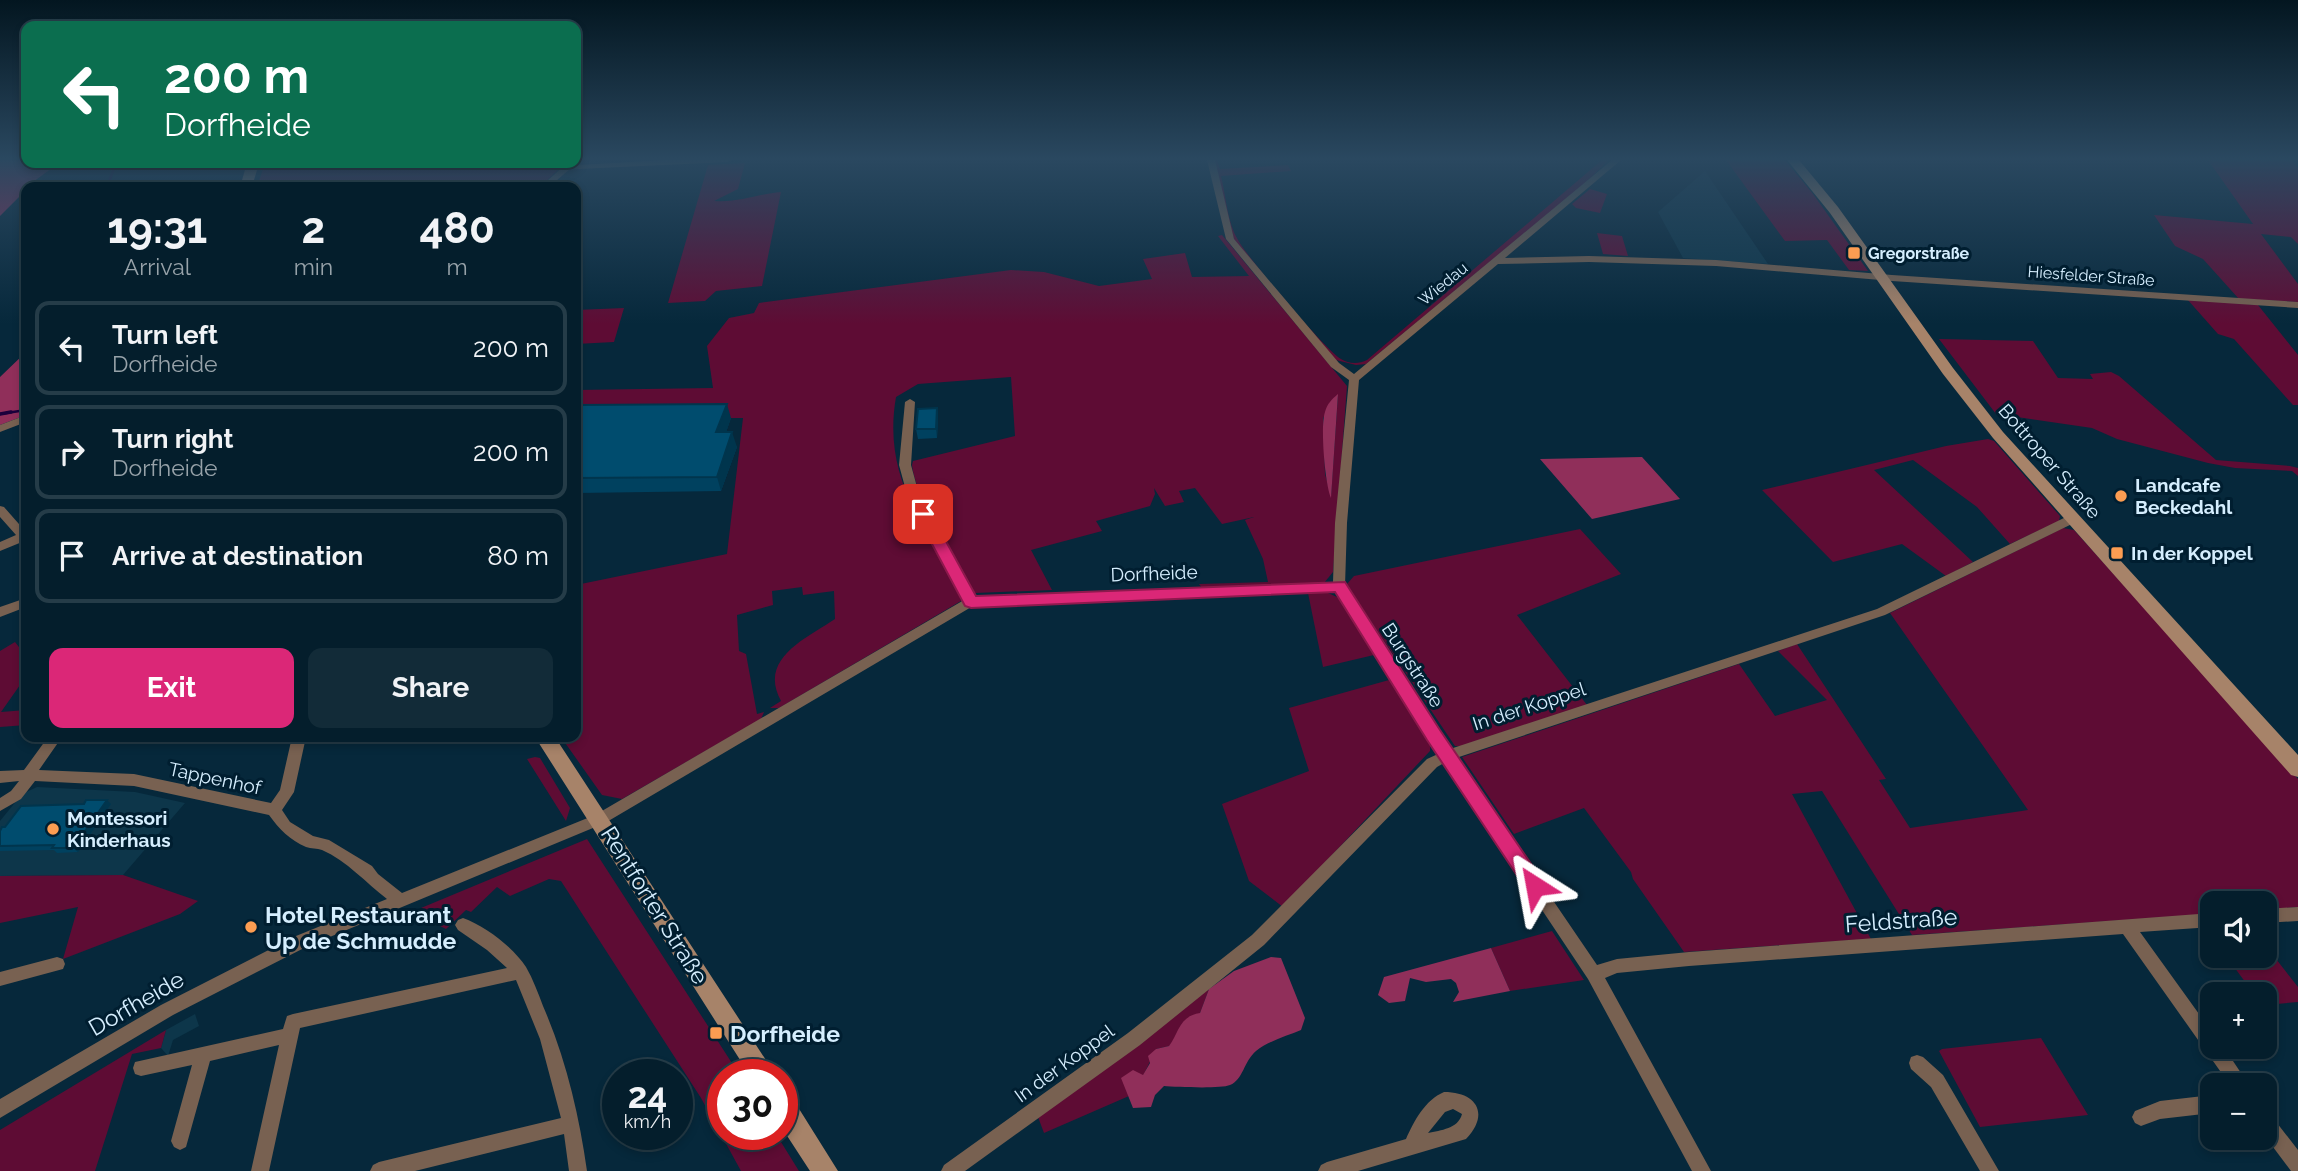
<!DOCTYPE html>
<meta charset="utf-8">
<style>
body{margin:0;font-family:Raleway,sans-serif;background:#122b38;color:#f1f3f6;height:100vh;display:flex;flex-direction:column;font-size:26px;white-space:nowrap}
*{box-sizing:border-box;margin:0}
p{font-size:23px;color:#97a2a9}
.icon{flex:none;width:38px;height:38px;fill:none;stroke:currentColor;stroke-width:2;stroke-linecap:round;stroke-linejoin:round}
.map{position:relative;flex:1;overflow:hidden}
.details{position:absolute;left:21px;top:182px;width:560px;height:560px;display:flex;flex-direction:column;background:#041e2c;border-radius:14px;box-shadow:0 4px 10px #0003,0 0 0 2px #253c48}
.details>*{flex:none}
.guide{position:absolute;left:21px;top:21px;width:560px;height:147px;border-radius:14px;box-shadow:0 4px 10px #0003,0 0 0 2px #253c48;background:#0b6e4f;color:#fff;overflow:hidden}
.fabs{position:absolute;left:2200px;top:891px;display:grid;gap:14px}
.fabs a{display:grid;place-items:center;width:77px;height:77px;border-radius:14px;background:#041e2c;box-shadow:0 4px 10px #0003,0 0 0 2px #253c48;font-size:35px}
.speed{position:absolute;left:602px;top:1059px;display:flex;gap:14px;font-size:35px;font-weight:700;text-align:center}
.speed>*{display:grid;place-content:center;width:91px;height:91px;border-radius:50%;background:#041e2c;box-shadow:0 4px 10px #0003,0 0 0 2px #253c48;line-height:1}
.speed small{font-size:18px;font-weight:400}
.speed .limit{border:10px solid #d22;background:#fff;color:#111}
.pin{position:absolute;display:grid;place-items:center;width:60px;height:60px;color:#fff;margin:-30px;border-radius:14px;box-shadow:0 4px 10px #0006}
.me{position:absolute;width:77px;margin:-38px;rotate:326deg;stroke-linejoin:round;filter:drop-shadow(0 0 5px #0008)}
.turn{display:flex;align-items:center;gap:24px;height:147px;padding:0 28px;font-size:32px}
.turn .icon{width:91px;height:91px;stroke-width:2.5}
.turn b{display:block;font-size:49px;line-height:60px}
.eta{display:flex;justify-content:space-evenly;align-items:center;height:119px;text-align:center}
.eta b{font-size:42px;font-weight:700;line-height:49px}
.action{display:flex;gap:14px;margin-top:auto;padding:14px 28px}
.action a{flex:1;height:80px;border-radius:14px;background:#db2777;color:#fff;font-size:28px;font-weight:700;line-height:80px;text-align:center}
.action a+a{background:#122b38;color:#f1f3f6}
ul{padding:0;list-style:none}
li{display:flex;align-items:center;gap:21px;height:94px;margin:0 14px 10px;padding:0 14px;border:4px solid #253c48;border-radius:14px}
li div{flex:1}
li b{display:block;font-size:26px}
li em{font-style:normal}
.map>svg:first-child{display:block}
.built{fill:#0d364a}
.green{fill:#5e0c34;fill-rule:evenodd}
.forest{fill:#902f5a}
.lines{fill:none;stroke-linecap:round;stroke-linejoin:round}
.stream-far1{stroke:#1b003c;stroke-width:2.5}
.stream{stroke:#1b003c;stroke-width:3.5}
.street{fill:#786151;fill-rule:evenodd}
.secondary{fill:#a78369;fill-rule:evenodd}
.wall{fill:#00415f}
.shaded-wall{fill:#00354d}
.building{fill:#004c6e;stroke:#00354d;stroke-width:2}
.route{fill:#db2777;stroke:#8e194d;stroke-width:2}
.poi-dot{fill:#fc9d52;stroke:#001e30;stroke-width:2.5}
.labels{text-anchor:middle;dominant-baseline:central;stroke-width:6;stroke-linejoin:round;paint-order:stroke}
.far-poi-label{font-size:16px;font-weight:bold;fill:#d5eefe;stroke:#001e30;text-anchor:start}
.far-street-label{font-size:16px;fill:#d5eefe;stroke:#001e30}
.street-label{font-size:19px;fill:#d5eefe;stroke:#001e30}
.poi-label{font-size:19px;font-weight:bold;fill:#d5eefe;stroke:#001e30;text-anchor:start}
.near-street-label{font-size:23px;fill:#d5eefe;stroke:#001e30}
.near-poi-label{font-size:23px;font-weight:bold;fill:#d5eefe;stroke:#001e30;text-anchor:start}
</style>
<div class="map">
<svg width="2298" height="1171" viewBox="0 0 2298 1171">
<rect width="100%" height="100%" fill="#06283b"/>
<path class="built" d="M 1705,171 L 1768,264 L 1683,258 L 1658,212 Z
M 37,787 L 135,792 L 185,803 L 123,875 L 0,876 L 0,821 L 22,794 Z
M 195,1014 L 199,1026 L 173,1040 L 168,1056 L 161,1048 L 166,1030 Z"/>
<path class="green" d="M 1213,160 L 1217,160 L 1220,169 L 1288,165 L 1291,171 L 1221,176 C 1226,196 1227,222 1238,240 C 1247,257 1327,352 1341,359 C 1349,364 1359,364 1367,360 L 1602,160 L 1609,160 L 1585,183 L 1366,364 L 1356,365 L 1336,360 L 1234,240 Z
M 1726,160 L 1785,160 L 1813,194 L 1868,271 L 1849,270 L 1827,240 L 1785,241 Z
M 2208,160 L 2292,160 L 2298,168 L 2298,244 L 2291,237 L 2261,234 L 2298,284 L 2298,302 L 2239,299 L 2203,259 L 2175,246 L 2154,215 L 2253,224 Z
M 265,163 L 553,163 L 560,168 L 540,187 L 403,187 L 359,184 L 355,187 L 257,187 Z
M 745,163 L 738,189 L 714,201 C 738,203 758,194 781,192 L 762,286 L 716,291 L 705,301 L 668,303 L 708,165 Z
M 1590,189 L 1607,194 L 1600,213 L 1576,208 L 1572,204 Z
M 1597,233 L 1622,236 L 1628,256 L 1603,254 Z
M 1222,235 L 1347,386 L 1333,572 L 1324,583 L 1202,588 L 1199,584 L 1268,582 L 1263,559 L 1245,520 L 1254,517 L 1222,524 L 1195,488 L 1179,491 L 1184,502 L 1165,506 L 1154,488 L 1155,494 L 1150,506 L 1096,521 L 1102,531 L 1031,550 L 1052,590 L 975,593 C 954,572 915,494 912,465 L 913,461 L 1015,436 L 1011,377 L 918,384 L 896,397 C 885,461 909,503 939,557 C 946,571 958,586 961,601 L 779,708 L 770,708 L 781,701 C 758,659 805,639 835,619 L 834,591 L 803,595 L 802,587 L 772,591 L 773,605 L 737,615 L 739,651 L 746,654 L 757,714 L 764,712 L 761,719 L 622,799 L 602,795 L 561,737 L 576,737 L 576,585 L 727,554 L 743,418 L 576,418 L 576,390 L 713,388 L 707,346 L 729,318 L 754,313 L 759,303 L 1011,270 L 1044,272 L 1099,286 L 1152,279 L 1143,259 L 1185,253 L 1192,277 L 1249,276 L 1218,236 ZM 1338,395 L 1331,496 L 1325,474 L 1323,418 Z
M 2187,299 L 2258,305 L 2298,355 L 2298,405 L 2293,405 L 2234,339 L 2218,334 Z
M 624,308 L 614,342 L 576,344 L 576,310 Z
M 1939,339 L 2033,341 L 2058,378 L 2093,379 L 2090,374 L 2111,372 L 2119,376 L 2216,460 L 2290,466 L 2298,468 L 2298,476 L 2292,471 L 2235,468 L 2208,463 L 2117,439 L 2092,428 L 1996,414 Z
M 1988,439 L 1994,441 L 2060,516 L 2059,521 L 2010,544 L 1977,507 L 1913,460 L 1874,470 L 1973,562 L 1946,576 L 1902,544 L 1833,562 L 1762,490 L 1946,446 Z
M 2063,528 L 2074,530 L 2298,779 L 2298,907 L 2265,910 L 2264,903 L 2212,903 L 2212,914 L 1912,935 L 1822,791 L 1792,794 L 1871,939 L 1684,952 L 1633,879 L 1631,872 L 1584,808 L 1514,834 L 1462,757 L 1739,664 L 1775,716 L 1827,700 L 1778,651 L 1797,644 L 1886,779 L 1879,780 L 1910,828 L 2028,810 L 1890,613 Z
M 1580,529 L 1621,574 L 1517,615 L 1587,705 L 1461,746 L 1455,746 L 1350,590 L 1347,584 L 1354,576 Z
M 1326,592 L 1339,598 L 1374,655 L 1323,667 L 1308,593 Z
M 15,642 L 26,656 L 26,684 L 20,685 L 1,712 L 26,710 L 26,725 L 0,727 L 0,651 Z
M 1389,680 L 1430,742 L 1430,751 L 1283,907 L 1249,881 L 1222,804 L 1309,771 L 1289,708 Z
M 535,757 L 540,758 L 570,808 L 566,821 L 527,759 Z
M 587,839 L 739,1074 L 723,1074 L 723,1134 L 776,1134 L 799,1171 L 741,1171 L 701,1098 L 561,881 L 549,879 L 510,896 L 497,887 L 471,912 L 466,910 L 446,929 L 440,926 L 441,920 L 421,908 Z
M 123,875 L 198,901 L 180,914 L 63,959 L 78,907 L 0,923 L 0,876 Z
M 1552,931 L 1584,980 L 1510,991 L 1491,948 Z
M 2265,945 L 2298,987 L 2298,1002 L 2265,1005 L 2264,994 L 2254,994 L 2226,956 L 2264,956 Z
M 1209,989 L 1200,1013 L 1169,1046 L 1156,1049 L 1143,1076 L 1122,1078 L 1129,1096 L 1044,1133 L 1038,1117 Z
M 166,1030 L 161,1048 L 132,1054 L 95,1171 L 0,1171 L 0,1130 Z
M 2041,1038 L 2088,1115 L 1980,1127 L 1939,1051 L 1942,1049 Z"/>
<path class="forest" d="M 0,160 L 26,160 L 26,163 L 59,163 L 26,187 L 26,190 L 0,216 Z
M 26,352 L 26,415 L 0,425 L 0,377 Z
M 1338,394 L 1331,498 C 1325,484 1320,426 1325,412 C 1327,404 1332,399 1338,394 Z
M 1642,457 L 1680,499 L 1592,519 L 1540,459 Z
M 1491,948 L 1510,991 L 1453,1002 L 1459,992 L 1456,983 L 1451,979 L 1426,982 L 1410,978 L 1405,1001 L 1389,1003 L 1378,995 L 1384,977 Z
M 1271,957 L 1281,958 L 1305,1018 L 1301,1030 C 1287,1036 1268,1041 1256,1051 C 1244,1061 1243,1080 1230,1085 C 1221,1089 1176,1087 1164,1086 L 1155,1095 L 1151,1107 L 1133,1108 L 1121,1078 L 1133,1070 L 1143,1075 L 1150,1063 L 1148,1056 L 1156,1049 L 1169,1046 C 1179,1033 1179,1016 1200,1013 L 1209,989 L 1234,971 Z"/>
<g class="lines">
<path class="stream-far1" d="M 107,187 L 116,163
M 0,414 L 26,410"/>
<path class="stream" d="M 0,414 L 11,412"/>
<path class="street" d="M 666,160 L 731,160 L 727,162 L 578,169 L 571,168 L 549,187 L 540,187 L 564,166 L 557,163 L 576,163 L 578,165 Z
M 1207,160 L 1215,160 L 1234,239 L 1339,363 L 1354,374 L 1612,160 L 1621,160 L 1505,258 L 1589,256 L 1716,260 L 1892,275 L 2298,302 L 2298,308 L 1892,281 L 1716,266 L 1589,262 L 1498,264 L 1359,380 L 1347,523 L 1345,586 L 1450,749 L 1877,609 L 2068,516 L 2076,516 L 2078,519 L 2076,522 L 1885,615 L 1456,758 L 1597,965 L 1617,959 L 1689,952 L 2212,913 L 2212,927 L 2140,932 L 2212,1032 L 2212,1046 L 2223,1046 L 2249,1085 L 2230,1085 L 2123,934 L 1689,966 L 1617,973 L 1605,978 L 1711,1171 L 1692,1171 L 1588,979 L 1444,763 L 1437,767 L 1264,945 L 1140,1045 L 965,1171 L 941,1171 L 944,1165 L 1128,1033 L 1252,935 L 1427,759 L 1438,754 L 1336,590 L 973,606 L 605,823 L 308,946 L 173,1015 L 0,1118 L 0,1099 L 161,1005 L 296,936 L 387,899 C 366,883 347,861 322,850 C 317,848 311,849 306,847 C 290,840 279,829 269,815 L 134,786 L 35,781 L 21,799 L 0,811 L 0,798 L 11,791 L 19,781 L 0,783 L 0,771 L 24,770 L 48,737 L 62,737 L 39,770 L 134,774 L 271,803 L 280,790 L 292,737 L 306,737 L 294,792 L 282,810 L 290,822 L 313,836 L 329,840 L 372,866 L 378,874 L 402,893 L 595,815 L 964,600 L 905,487 L 899,465 L 905,402 L 910,399 L 915,402 L 911,465 L 917,487 L 975,597 L 1333,582 L 1335,523 L 1349,380 L 1331,367 L 1226,239 Z
M 26,415 L 26,422 L 0,432 L 0,425 Z
M 0,506 L 4,507 L 26,532 L 26,543 L 22,542 L 0,551 L 0,542 L 16,535 L 0,517 Z
M 26,598 L 26,607 L 0,617 L 0,607 Z
M 2298,907 L 2298,921 L 2264,923 L 2264,909 Z
M 463,918 C 485,926 513,947 526,967 C 533,979 538,993 543,1006 C 566,1059 579,1114 587,1171 L 569,1171 L 564,1134 L 415,1171 L 370,1171 L 373,1165 L 379,1162 L 561,1118 L 540,1039 L 516,980 L 300,1028 L 269,1171 L 251,1171 L 279,1045 L 210,1061 L 186,1147 L 180,1150 L 174,1147 L 171,1141 L 192,1065 L 141,1076 L 135,1074 L 133,1068 L 135,1062 L 283,1029 L 287,1016 L 293,1014 L 507,968 L 487,950 L 458,930 L 455,925 L 458,920 Z
M 57,957 L 63,959 L 65,964 L 63,969 L 0,986 L 0,972 Z
M 1917,1055 L 1923,1057 L 1943,1075 L 1999,1171 L 1980,1171 L 1931,1087 L 1911,1069 L 1909,1063 L 1911,1057 Z
M 1444,1092 C 1477,1092 1490,1114 1466,1139 L 1358,1171 L 1318,1171 L 1321,1165 L 1327,1162 L 1406,1139 C 1414,1121 1425,1100 1444,1092 ZM 1453,1109 L 1462,1114 C 1458,1129 1441,1130 1428,1133 L 1445,1112 Z
M 2212,1095 L 2212,1113 L 2160,1119 L 2141,1126 L 2135,1123 L 2132,1117 L 2135,1111 L 2160,1101 Z
M 2264,1111 L 2270,1114 L 2298,1150 L 2298,1171 L 2291,1171 L 2264,1135 Z"/>
<path class="secondary" d="M 1787,160 L 1799,160 L 1838,207 L 1953,368 L 2003,432 L 2298,755 L 2298,777 L 2291,775 L 1993,438 L 1943,374 L 1830,213 Z
M 247,163 L 259,163 L 252,187 L 240,187 Z
M 535,737 L 555,737 L 775,1074 L 749,1074 Z
M 782,1093 L 791,1096 L 838,1171 L 810,1171 L 782,1128 Z"/>
</g>
<path class="wall" d="M 576,405 L 731,418 L 726,432 L 737,447 L 721,491 L 576,493 Z
M 937,408 L 938,418 L 937,438 L 918,439 L 916,429 Z
M 84,804 L 111,804 L 78,852 L 57,853 L 54,850 L 0,851 L 0,831 L 5,827 Z"/>
<path class="shaded-wall" d="M 727,404 L 731,418 L 721,447 L 716,432 Z
M 937,408 L 938,418 L 937,438 L 936,429 Z
M 732,432 L 737,447 L 721,491 L 717,477 Z
M 107,800 L 111,804 L 78,852 L 73,848 Z"/>
<path class="building" d="M 727,404 L 716,432 L 732,432 L 717,477 L 576,478 L 576,405 Z
M 937,408 L 936,429 L 916,429 L 918,409 Z
M 86,800 L 107,800 L 73,848 L 52,848 L 54,845 L 0,846 L 0,831 L 2,827 L 5,827 L 21,806 L 84,804 Z"/>
<linearGradient id="sky" x2="0" y2="1"><stop stop-color="#031620"/><stop offset="0.49" stop-color="#2a4860"/><stop offset="1" stop-color="#2a4860" stop-opacity="0"/></linearGradient>
<rect width="2298" height="324" fill="url(#sky)"/>
<path class="route" d="M 923,509 L 931,514 L 976,596 L 1345,582 L 1440,730 L 1542,880 L 1545,886 L 1542,892 L 1535,895 L 1528,892 L 1427,740 L 1335,592 L 971,608 L 965,606 L 916,514 Z"/>
<g class="poi-dot">
<rect x="1847" y="246" width="14" height="14" rx="3.5"/>
<circle cx="2121" cy="496" r="7"/>
<rect x="2110" y="546" width="14" height="14" rx="3.5"/>
<circle cx="53" cy="829" r="7"/>
<circle cx="251" cy="927" r="7"/>
<rect x="709" y="1026" width="14" height="14" rx="3.5"/>
</g>
<g class="labels">
<g class="far-poi-label">
<text x="1868" y="253">Gregorstraße</text>
</g>
<g class="far-street-label">
<text transform="translate(2091 276) rotate(4)">Hiesfelder Straße</text>
<text transform="translate(1443 284) rotate(-39)">Wiedau</text>
</g>
<g class="street-label">
<text transform="translate(2050 461) rotate(49)">Bottroper Straße</text>
<text transform="translate(1154 573) rotate(-2)">Dorfheide</text>
<text transform="translate(1413 665) rotate(57)">Burgstraße</text>
<text transform="translate(1529 706) rotate(-18)">In der Koppel</text>
<text transform="translate(215 778) rotate(12)">Tappenhof</text>
<text transform="translate(1064 1063) rotate(-36)">In der Koppel</text>
</g>
<g class="poi-label">
<text x="2135" y="485">Landcafe<tspan x="2135" dy="22">Beckedahl</tspan></text>
<text x="2131" y="553">In der Koppel</text>
<text x="67" y="818">Montessori<tspan x="67" dy="22">Kinderhaus</tspan></text>
</g>
<g class="near-street-label">
<text transform="translate(655 905) rotate(58)">Rentforter Straße</text>
<text transform="translate(1901 920) rotate(-4)">Feldstraße</text>
<text transform="translate(136 1003) rotate(-30)">Dorfheide</text>
</g>
<g class="near-poi-label">
<text x="265" y="914">Hotel Restaurant<tspan x="265" dy="26">Up de Schmudde</tspan></text>
<text x="730" y="1033">Dorfheide</text>
</g>
</g>
</svg>
<div class="fabs">
<a><svg class="icon" aria-label="sound" viewBox="0 0 24 24"><path d="M4 9h4l5-4v14l-5-4H4zM17 9q2 3 0 6"/></svg></a>
<a>+</a>
<a>−</a>
</div>
<div class="speed"><div>24<small>km/h</small></div><div class="limit">30</div></div>
<div class="pin" style="left:923px;top:514px;background:#d93025"><svg class="icon" aria-label="arrive" viewBox="0 0 24 24"><path d="M6 21V4h12l-3 4 3 4H6"/></svg></div>
<svg class="me" style="left:1535px;top:886px" viewBox="-20 -20 40 40"><path d="M0-17L14 15 0 8-14 15z" fill="#db2777" stroke="#fff" stroke-width="4"/></svg>
<div class="guide">
<div class="turn"><svg class="icon" aria-label="left" viewBox="0 0 24 24"><path d="M17 20v-9H6M10 6l-5 5 5 5"/></svg><div><b>200 m</b>Dorfheide</div></div>
</div>
<section class="details">
<div class="eta">
<div><b>19:31</b><p>Arrival</p></div>
<div><b>2</b><p>min</p></div>
<div><b>480</b><p>m</p></div>
</div>
<ul>
<li><svg class="icon" aria-label="left" viewBox="0 0 24 24"><path d="M17 20v-9H6M10 6l-5 5 5 5"/></svg><div><b>Turn left</b><p>Dorfheide</p></div><em>200 m</em></li>
<li><svg class="icon" aria-label="right" viewBox="0 0 24 24"><path d="M7 20v-9h11M14 6l5 5-5 5"/></svg><div><b>Turn right</b><p>Dorfheide</p></div><em>200 m</em></li>
<li><svg class="icon" aria-label="arrive" viewBox="0 0 24 24"><path d="M6 21V4h12l-3 4 3 4H6"/></svg><div><b>Arrive at destination</b></div><em>80 m</em></li>
</ul>
<div class="action"><a>Exit</a><a>Share</a></div>
</section>
</div>
